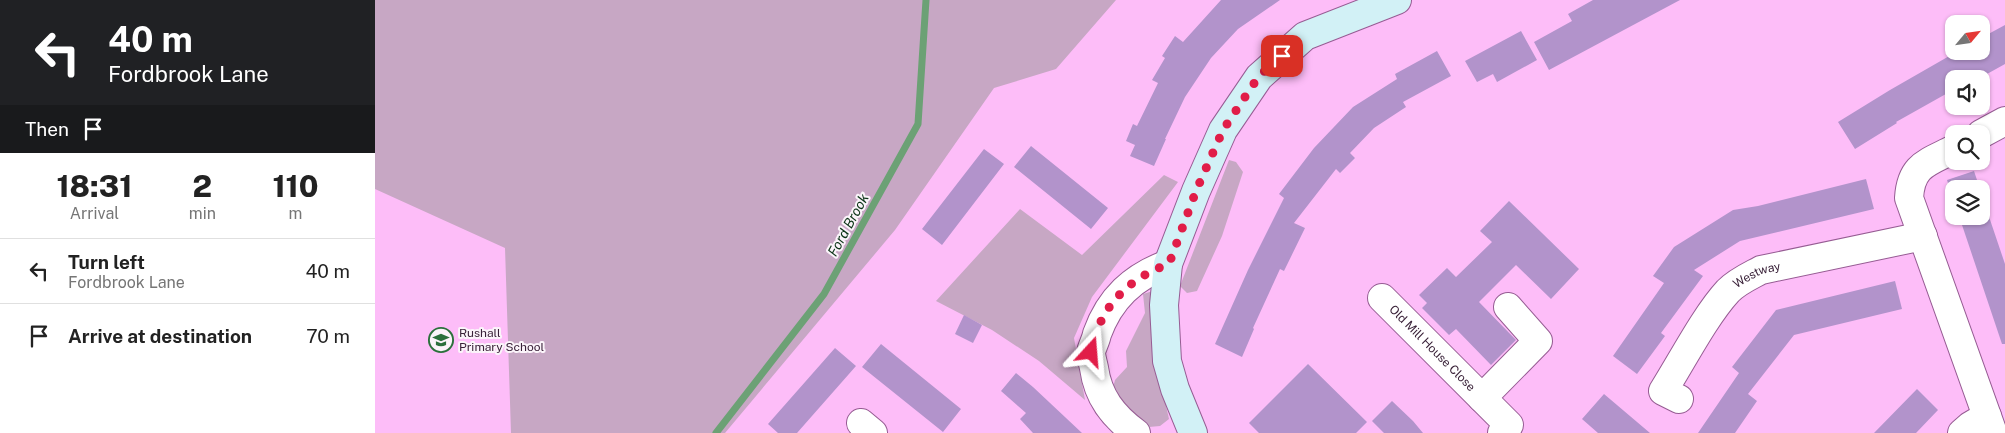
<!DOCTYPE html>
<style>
body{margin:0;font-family:"Public Sans",sans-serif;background:#f6f6f6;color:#222;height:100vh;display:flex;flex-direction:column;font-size:19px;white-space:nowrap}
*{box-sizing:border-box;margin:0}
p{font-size:16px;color:#767676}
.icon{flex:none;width:28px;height:28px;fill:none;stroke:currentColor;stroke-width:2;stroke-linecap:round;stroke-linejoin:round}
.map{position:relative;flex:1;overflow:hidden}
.side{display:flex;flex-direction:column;background:#fff;width:375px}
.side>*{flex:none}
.hud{background:#202124;color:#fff;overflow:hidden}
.needle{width:32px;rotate:61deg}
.buttons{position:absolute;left:1570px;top:15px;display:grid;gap:10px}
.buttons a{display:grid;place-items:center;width:45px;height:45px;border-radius:10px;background:#fff;box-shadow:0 1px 4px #0004;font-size:25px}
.pin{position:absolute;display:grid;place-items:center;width:42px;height:42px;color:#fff;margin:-21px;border-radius:10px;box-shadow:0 2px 8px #0006}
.me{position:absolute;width:55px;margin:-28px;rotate:19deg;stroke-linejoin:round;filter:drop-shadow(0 0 4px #0008)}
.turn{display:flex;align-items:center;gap:18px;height:105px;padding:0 25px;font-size:22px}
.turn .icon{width:65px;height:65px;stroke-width:2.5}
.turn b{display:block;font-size:35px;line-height:42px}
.then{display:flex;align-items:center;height:48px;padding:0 25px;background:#0003;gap:10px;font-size:19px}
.eta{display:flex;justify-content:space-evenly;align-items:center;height:85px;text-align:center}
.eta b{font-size:30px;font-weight:800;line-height:35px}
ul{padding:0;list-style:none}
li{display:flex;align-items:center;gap:15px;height:65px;padding:0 25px;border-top:1px solid #e0e0e0}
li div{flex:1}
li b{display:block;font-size:19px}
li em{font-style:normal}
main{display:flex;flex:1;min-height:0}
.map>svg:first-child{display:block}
.green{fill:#c7a7c4}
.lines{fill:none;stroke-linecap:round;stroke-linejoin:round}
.stream{stroke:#6ca175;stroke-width:7}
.building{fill:#b293cb}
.street-casing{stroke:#965c93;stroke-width:30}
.secondary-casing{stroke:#965c93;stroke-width:30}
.street{stroke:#fff;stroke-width:28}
.secondary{stroke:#d2f1f6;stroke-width:28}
.route{stroke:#e11d48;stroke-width:9;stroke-dasharray:0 16.2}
.labels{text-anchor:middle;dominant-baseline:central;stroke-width:4;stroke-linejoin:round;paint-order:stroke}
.street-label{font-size:12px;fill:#392138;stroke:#fbf4fa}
.poi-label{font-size:12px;fill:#392138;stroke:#fbf4fa;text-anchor:start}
.water-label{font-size:14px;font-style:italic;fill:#0c3517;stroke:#fbf4fa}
</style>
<main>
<section class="side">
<div class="hud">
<div class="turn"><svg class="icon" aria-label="left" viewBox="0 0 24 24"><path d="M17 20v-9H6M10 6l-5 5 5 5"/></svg><div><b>40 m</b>Fordbrook Lane</div></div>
<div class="then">Then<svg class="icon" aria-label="arrive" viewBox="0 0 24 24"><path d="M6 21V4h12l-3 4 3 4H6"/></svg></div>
</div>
<div class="eta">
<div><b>18:31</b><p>Arrival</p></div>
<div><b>2</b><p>min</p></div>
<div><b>110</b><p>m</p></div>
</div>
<ul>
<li><svg class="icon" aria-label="left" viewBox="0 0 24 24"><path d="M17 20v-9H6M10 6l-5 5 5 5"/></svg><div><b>Turn left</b><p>Fordbrook Lane</p></div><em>40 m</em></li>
<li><svg class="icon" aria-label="arrive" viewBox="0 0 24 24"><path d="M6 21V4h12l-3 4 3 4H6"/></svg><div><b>Arrive at destination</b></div><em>70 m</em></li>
</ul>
</section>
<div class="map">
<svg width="1630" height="433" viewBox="0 0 1630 433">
<rect width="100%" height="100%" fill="#fdbdf8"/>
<path class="green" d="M 0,0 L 741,0 L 681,69 L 619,88 L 520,230 L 350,433 L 136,433 L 130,248 L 0,189 Z
M 854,160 L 861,162 L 868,172 L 847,236 L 822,291 L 812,293 L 805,286 Z
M 789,175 L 803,182 L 717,297 L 699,338 L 710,400 L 664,361 L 617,330 L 561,301 L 645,209 L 707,255 Z
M 778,291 L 779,352 L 794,419 L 785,426 L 774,427 L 748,406 L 737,391 L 740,380 L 752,367 L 751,351 L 770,313 L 768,294 Z"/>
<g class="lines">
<path class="stream" d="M 341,433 L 449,294 L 543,124 L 551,0"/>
</g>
<path class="building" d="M 846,0 L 905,0 L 863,29 L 836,58 L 810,97 L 790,139 L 791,139 L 779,166 L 755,156 L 760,145 L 751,141 L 758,124 L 762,126 L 783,83 L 777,80 L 790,58 L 787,56 L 800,36 L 808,42 Z
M 1218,0 L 1305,0 L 1174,70 L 1159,42 L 1197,21 L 1193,14 Z
M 1630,25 L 1630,64 L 1603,79 L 1571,79 L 1578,90 L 1521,122 L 1522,123 L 1480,149 L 1463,122 L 1515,90 L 1583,51 L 1606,51 L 1606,38 Z
M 1146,31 L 1162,60 L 1122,82 L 1118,74 L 1102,82 L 1090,61 Z
M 1062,51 L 1076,76 L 1028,102 L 1031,107 L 999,128 L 975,153 L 980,158 L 965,173 L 961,169 L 919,223 L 930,228 L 909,271 L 905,269 L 878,328 L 879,329 L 867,357 L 840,344 L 873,270 L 909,198 L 904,194 L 939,148 L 978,107 L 1022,79 L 1020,74 Z
M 656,146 L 733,208 L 716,229 L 639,167 Z
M 609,149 L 629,164 L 567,245 L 547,229 Z
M 1599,171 L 1605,189 L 1579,189 L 1579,201 L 1572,180 Z
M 1491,179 L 1499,209 L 1365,241 L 1319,270 L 1328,276 L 1286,333 L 1290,336 L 1262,374 L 1238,356 L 1289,283 L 1278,276 L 1299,247 L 1358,210 L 1383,206 Z
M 1606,193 L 1630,264 L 1630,344 L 1627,344 L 1584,216 L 1606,216 Z
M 1134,201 L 1204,269 L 1176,299 L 1141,265 L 1104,302 L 1141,340 L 1116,365 L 1081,329 L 1074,335 L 1047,308 L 1052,303 L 1044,295 L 1072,268 L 1081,277 L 1117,242 L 1105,231 Z
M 1520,281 L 1527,309 L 1419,335 L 1373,394 L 1382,401 L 1360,433 L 1323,433 L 1364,373 L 1357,367 L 1401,310 Z
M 589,315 L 607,325 L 598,343 L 580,334 Z
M 506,344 L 586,409 L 568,432 L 487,367 Z
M 460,348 L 481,366 L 422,433 L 403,433 L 393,424 Z
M 933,364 L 992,422 L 981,433 L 884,433 L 874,423 Z
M 641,373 L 658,387 L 707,433 L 658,433 L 645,419 L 651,413 L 626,391 Z
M 1542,389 L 1563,410 L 1541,433 L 1499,433 Z
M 1229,394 L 1275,433 L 1223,433 L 1207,419 Z
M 1017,401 L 1038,421 L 1048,433 L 1009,433 L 997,421 Z"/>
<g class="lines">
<defs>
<g id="street">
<path d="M 1606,134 L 1630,121"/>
<path d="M 1579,149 C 1552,163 1536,165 1534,198 L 1618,433"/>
<path id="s1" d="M 1007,298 L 1134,425 L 1127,433"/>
<path d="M 1107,398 L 1163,341 L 1133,307"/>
<path id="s2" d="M 1304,399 L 1288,391 C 1307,361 1330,316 1353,291 C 1363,281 1375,276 1386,270 L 1548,236"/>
<path d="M 486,423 L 498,433"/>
<path d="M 761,433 C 738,416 723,397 719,368 C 718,363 716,357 716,352 C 717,347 721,340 722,334 C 735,298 758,277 793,264"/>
<path d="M 1587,433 L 1595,426 L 1612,416"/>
</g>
<path id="secondary" d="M 818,433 L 800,389 L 792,361 L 789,305 L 793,264 L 821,191 L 848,130 L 884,77 L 930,36 L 1022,0"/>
</defs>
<use href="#street" class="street-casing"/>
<use href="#secondary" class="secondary-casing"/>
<use href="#street" class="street"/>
<use href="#secondary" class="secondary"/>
</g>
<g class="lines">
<path class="route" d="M 716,352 C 720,340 723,326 729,315 C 745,289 766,274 794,264 L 821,191 L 848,130 L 884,76 L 907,56"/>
</g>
<defs>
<symbol id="school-ring" viewBox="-11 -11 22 22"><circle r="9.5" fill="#fbf4fa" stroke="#2b703c" stroke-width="1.5"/><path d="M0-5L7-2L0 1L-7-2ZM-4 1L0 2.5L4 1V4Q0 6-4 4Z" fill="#2b703c"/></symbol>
</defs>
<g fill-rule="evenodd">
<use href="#school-ring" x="52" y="326" width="28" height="28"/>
</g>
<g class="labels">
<g class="street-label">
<text stroke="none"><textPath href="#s2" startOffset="171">Westway</textPath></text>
<text stroke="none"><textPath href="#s1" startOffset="71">Old Mill House Close</textPath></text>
</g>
<g class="poi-label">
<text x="84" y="333">Rushall<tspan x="84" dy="14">Primary School</tspan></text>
</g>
<g class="water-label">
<text transform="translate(473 225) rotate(-61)">Ford Brook</text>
</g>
</g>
</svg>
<div class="buttons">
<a><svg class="needle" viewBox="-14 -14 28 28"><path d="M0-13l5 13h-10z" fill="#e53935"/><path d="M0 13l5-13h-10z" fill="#767676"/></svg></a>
<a><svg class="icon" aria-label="sound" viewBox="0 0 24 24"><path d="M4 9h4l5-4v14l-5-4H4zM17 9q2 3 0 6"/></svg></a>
<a><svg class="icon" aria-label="search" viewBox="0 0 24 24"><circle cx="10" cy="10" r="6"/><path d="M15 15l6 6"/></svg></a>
<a><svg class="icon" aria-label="layers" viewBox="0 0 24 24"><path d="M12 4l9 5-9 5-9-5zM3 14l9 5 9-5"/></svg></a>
</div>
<div class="pin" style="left:907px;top:56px;background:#d93025"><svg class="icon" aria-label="arrive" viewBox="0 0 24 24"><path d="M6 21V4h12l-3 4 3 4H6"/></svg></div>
<svg class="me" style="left:716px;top:352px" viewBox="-20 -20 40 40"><path d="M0-17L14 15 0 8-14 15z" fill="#e11d48" stroke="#fff" stroke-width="4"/></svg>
</div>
</main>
